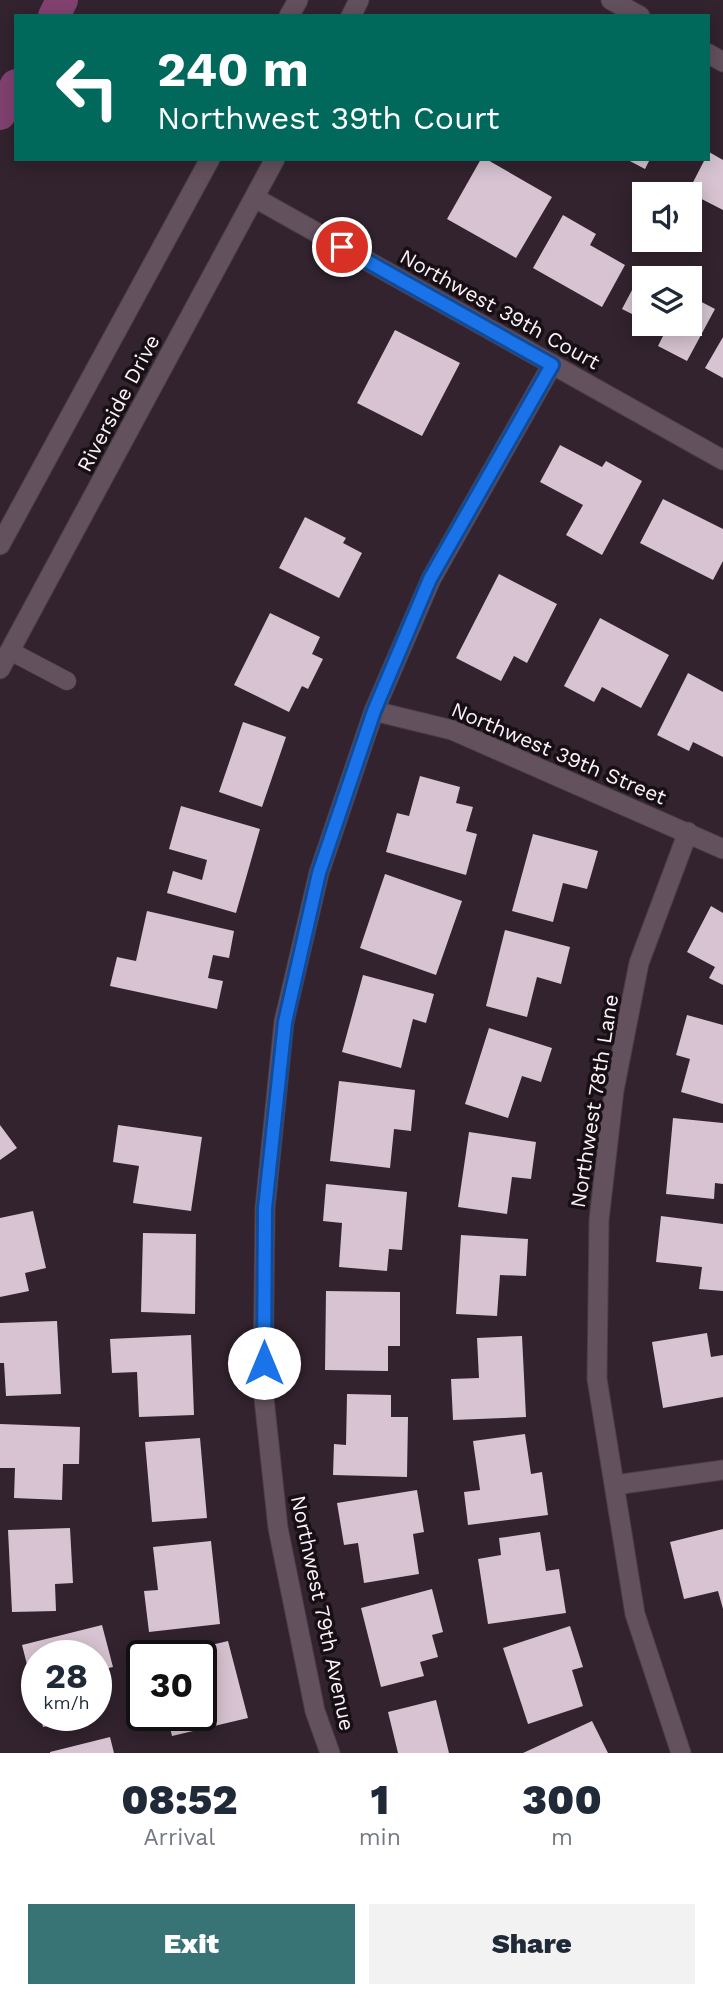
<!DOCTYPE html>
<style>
body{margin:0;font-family:"Work Sans",sans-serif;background:#f2f2f3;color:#1f2937;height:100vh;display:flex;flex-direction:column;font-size:26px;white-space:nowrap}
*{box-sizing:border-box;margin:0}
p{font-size:23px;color:#747a83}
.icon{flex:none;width:38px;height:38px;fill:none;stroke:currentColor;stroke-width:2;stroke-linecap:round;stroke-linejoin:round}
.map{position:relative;height:1753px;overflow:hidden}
.sheet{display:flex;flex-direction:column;background:#fff;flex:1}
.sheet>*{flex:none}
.guide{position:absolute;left:14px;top:14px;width:696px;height:147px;border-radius:0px;box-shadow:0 4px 18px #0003;background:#00695c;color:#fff;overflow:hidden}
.tools{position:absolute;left:632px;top:182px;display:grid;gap:14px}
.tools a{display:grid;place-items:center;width:70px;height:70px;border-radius:0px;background:#fff;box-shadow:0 4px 18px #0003;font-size:35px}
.speed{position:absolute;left:21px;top:1640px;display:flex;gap:14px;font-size:35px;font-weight:700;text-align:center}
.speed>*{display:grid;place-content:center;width:91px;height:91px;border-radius:50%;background:#fff;box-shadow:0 4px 18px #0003;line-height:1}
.speed small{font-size:18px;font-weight:400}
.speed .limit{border:4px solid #111;border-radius:10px;background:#fff;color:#111}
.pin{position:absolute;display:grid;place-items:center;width:60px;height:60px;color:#fff;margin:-30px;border:4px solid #fff;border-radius:50%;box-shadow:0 2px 7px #0007}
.me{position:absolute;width:77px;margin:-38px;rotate:0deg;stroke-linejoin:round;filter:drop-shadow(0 0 5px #0008)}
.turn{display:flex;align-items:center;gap:24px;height:147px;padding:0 28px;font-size:32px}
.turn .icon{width:91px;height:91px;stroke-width:2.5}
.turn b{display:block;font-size:49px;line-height:60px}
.eta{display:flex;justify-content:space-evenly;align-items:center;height:119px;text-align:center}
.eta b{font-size:42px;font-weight:800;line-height:49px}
.primary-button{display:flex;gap:14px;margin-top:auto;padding:14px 28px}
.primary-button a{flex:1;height:80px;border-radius:0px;background:#387376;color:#fff;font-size:28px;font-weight:800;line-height:80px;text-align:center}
.primary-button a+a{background:#f2f2f3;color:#1f2937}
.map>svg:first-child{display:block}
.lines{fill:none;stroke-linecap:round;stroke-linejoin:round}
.canal{stroke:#824271;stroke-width:32}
.building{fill:#d7c3d1}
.service-casing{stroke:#4c3e48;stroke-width:19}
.minor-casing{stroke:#4c3e48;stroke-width:21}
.tertiary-casing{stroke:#4c3e48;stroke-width:21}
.service{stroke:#63515d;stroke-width:18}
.minor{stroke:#63515d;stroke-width:19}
.tertiary{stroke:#63515d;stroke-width:19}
.route-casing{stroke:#114b97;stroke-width:18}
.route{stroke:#1a73e8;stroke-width:12}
.labels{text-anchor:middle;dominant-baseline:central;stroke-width:7;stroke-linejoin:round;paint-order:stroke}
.street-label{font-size:21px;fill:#fcf1f8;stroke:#160f14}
</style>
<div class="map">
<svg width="723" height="1753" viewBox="0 0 723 1753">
<rect width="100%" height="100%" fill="#32232e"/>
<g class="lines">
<path class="canal" d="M 54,16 L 62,0
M 0,114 L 16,85"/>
</g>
<path class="building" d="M 709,152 L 723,160 L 723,210 L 688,192 L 705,159 L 709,159 Z
M 481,159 L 486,159 L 552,197 L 516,258 L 447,219 Z
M 626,159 L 650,159 L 645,169 Z
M 563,215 L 596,234 L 590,245 L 625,265 L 602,307 L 533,268 Z
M 667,269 L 683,278 L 662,278 Z
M 641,273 L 651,278 L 644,278 L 644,320 L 622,309 Z
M 690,282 L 698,286 L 692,297 L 715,309 L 687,361 L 658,346 L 665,332 L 650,324 L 690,324 Z
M 395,330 L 460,363 L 422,436 L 357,403 Z
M 723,337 L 723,378 L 705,368 Z
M 560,445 L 602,467 L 606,461 L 642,481 L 602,555 L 566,535 L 583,505 L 540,482 Z
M 663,499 L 723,529 L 723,561 L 713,580 L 640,543 Z
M 305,517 L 346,538 L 343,543 L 362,553 L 339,598 L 279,568 Z
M 499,574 L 557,604 L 527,663 L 514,656 L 501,681 L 456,658 Z
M 270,613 L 320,637 L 312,654 L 323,659 L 308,689 L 302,686 L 289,712 L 234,685 Z
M 600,618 L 669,655 L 641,708 L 602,687 L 594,702 L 564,686 Z
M 688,673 L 723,692 L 723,757 L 693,742 L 689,751 L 657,735 Z
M 243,722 L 286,737 L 262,807 L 219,792 Z
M 420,776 L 460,787 L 456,803 L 473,807 L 466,831 L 477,834 L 466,875 L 386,852 L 397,813 L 409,816 Z
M 181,806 L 260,829 L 236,913 L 167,893 L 173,871 L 202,880 L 207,860 L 169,849 Z
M 533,834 L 598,851 L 587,889 L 563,883 L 553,922 L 512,911 Z
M 385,874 L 462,901 L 436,975 L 360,948 Z
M 711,906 L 723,913 L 723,985 L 709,978 L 715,967 L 687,952 Z
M 147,911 L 234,931 L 229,958 L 213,955 L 208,978 L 223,981 L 217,1009 L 110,986 L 117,957 L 136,961 Z
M 505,930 L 570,947 L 561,984 L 537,977 L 527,1017 L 486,1006 Z
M 363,975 L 434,994 L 426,1023 L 413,1019 L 401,1068 L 342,1052 Z
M 687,1015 L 723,1025 L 723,1104 L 681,1092 L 690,1059 L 676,1055 Z
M 489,1028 L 552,1048 L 541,1082 L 522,1076 L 508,1118 L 465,1104 Z
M 339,1081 L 415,1090 L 411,1131 L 394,1129 L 390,1168 L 330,1161 Z
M 673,1118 L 723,1123 L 723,1184 L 715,1183 L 714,1199 L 666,1194 Z
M 0,1125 L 17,1148 L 0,1160 Z
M 118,1125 L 202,1137 L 191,1211 L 133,1203 L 139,1166 L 113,1162 Z
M 469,1132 L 536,1142 L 531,1179 L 512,1177 L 507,1214 L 458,1207 Z
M 326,1184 L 407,1192 L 402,1250 L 389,1249 L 387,1271 L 339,1267 L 342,1223 L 323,1221 Z
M 33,1211 L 46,1268 L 25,1273 L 29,1291 L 0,1297 L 0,1218 Z
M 661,1216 L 723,1224 L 723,1291 L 699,1289 L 702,1267 L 656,1262 Z
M 143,1233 L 196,1234 L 195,1314 L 141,1312 Z
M 461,1235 L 528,1239 L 526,1276 L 500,1275 L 497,1316 L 456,1314 Z
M 326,1291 L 400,1292 L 400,1346 L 388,1346 L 388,1371 L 325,1370 Z
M 57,1321 L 61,1394 L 6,1396 L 4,1363 L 0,1363 L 0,1323 Z
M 707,1333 L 711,1357 L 723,1355 L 723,1397 L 663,1408 L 652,1342 Z
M 191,1335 L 194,1415 L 139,1417 L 137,1372 L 112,1373 L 110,1339 Z
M 522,1336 L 526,1417 L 453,1420 L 451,1379 L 479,1378 L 477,1338 Z
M 347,1394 L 391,1395 L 391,1417 L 408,1417 L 407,1477 L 333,1475 L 334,1444 L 346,1445 Z
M 0,1424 L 80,1427 L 79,1464 L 63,1464 L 62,1500 L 14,1498 L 15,1468 L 0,1468 Z
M 525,1434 L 531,1474 L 542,1472 L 548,1515 L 468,1525 L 464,1492 L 480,1490 L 473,1441 Z
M 200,1438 L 207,1518 L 152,1522 L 145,1442 Z
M 417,1490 L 424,1532 L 413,1534 L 419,1574 L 364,1583 L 358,1543 L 344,1545 L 337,1503 Z
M 70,1528 L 73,1583 L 55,1584 L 56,1611 L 12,1612 L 8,1530 Z
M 723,1529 L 723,1609 L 718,1591 L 684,1599 L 670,1542 Z
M 540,1532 L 546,1571 L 559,1569 L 566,1613 L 488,1624 L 478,1559 L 501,1555 L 499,1538 Z
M 211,1541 L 220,1624 L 149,1632 L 144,1591 L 158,1590 L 153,1547 Z
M 432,1589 L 443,1632 L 432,1635 L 438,1657 L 420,1662 L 424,1676 L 381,1687 L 361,1608 Z
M 102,1625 L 113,1667 L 96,1671 L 96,1656 L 37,1656 L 36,1700 L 22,1645 Z
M 570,1626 L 583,1667 L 572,1670 L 583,1706 L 528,1724 L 503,1648 Z
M 228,1641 L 248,1718 L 172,1736 L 167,1715 L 201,1715 L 201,1656 L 187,1656 L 186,1651 Z
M 436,1700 L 449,1753 L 398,1753 L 388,1712 Z
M 40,1715 L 87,1715 L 88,1716 L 43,1727 Z
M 592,1721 L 608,1753 L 523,1753 Z
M 110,1737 L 114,1753 L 50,1753 L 50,1752 Z"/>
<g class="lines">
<defs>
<path id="service" d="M 10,651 L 67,681"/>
<path id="minor" d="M 255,198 L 723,460
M 374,711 L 452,730 L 723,849
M 615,1485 L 723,1470
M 330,1753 L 315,1711 L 278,1528 L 263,1389 L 265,1208 L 284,1022 L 319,873 L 374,711 L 431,579 L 552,365
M 681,1753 L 635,1614 L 597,1379 L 599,1220 L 614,1090 L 639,963 L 688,832"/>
<path id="tertiary" d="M 611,0 L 640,16
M 289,16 L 298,0
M 351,16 L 359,0
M 709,54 L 723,62
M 0,545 L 210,159
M 0,669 L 275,159"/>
</defs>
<use href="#service" class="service-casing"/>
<use href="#minor" class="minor-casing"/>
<use href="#tertiary" class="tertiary-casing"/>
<use href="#service" class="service"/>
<use href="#minor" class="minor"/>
<use href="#tertiary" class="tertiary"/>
</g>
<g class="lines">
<defs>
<path id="route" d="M 264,1363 L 265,1208 L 285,1022 L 319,873 L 374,711 L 430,579 L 552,365 L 342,247"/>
</defs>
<use href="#route" class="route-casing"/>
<use href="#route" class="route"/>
</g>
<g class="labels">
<g class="street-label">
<text transform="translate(500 309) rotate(29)">Northwest 39th Court</text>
<text transform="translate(118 403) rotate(-62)">Riverside Drive</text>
<text transform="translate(559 753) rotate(23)">Northwest 39th Street</text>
<text transform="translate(594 1101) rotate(-81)">Northwest 78th Lane</text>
<text transform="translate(323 1613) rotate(78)">Northwest 79th Avenue</text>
</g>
</g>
</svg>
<div class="tools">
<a><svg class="icon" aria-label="sound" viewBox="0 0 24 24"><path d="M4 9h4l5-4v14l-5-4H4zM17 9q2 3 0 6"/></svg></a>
<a><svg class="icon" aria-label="layers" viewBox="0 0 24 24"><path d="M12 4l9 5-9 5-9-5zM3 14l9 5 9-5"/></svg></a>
</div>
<div class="speed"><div>28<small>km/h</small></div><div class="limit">30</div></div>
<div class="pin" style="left:342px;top:247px;background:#d93025"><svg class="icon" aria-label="arrive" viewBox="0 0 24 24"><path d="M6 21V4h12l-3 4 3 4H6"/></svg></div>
<svg class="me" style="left:264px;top:1363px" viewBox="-20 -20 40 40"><circle r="19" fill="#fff"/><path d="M0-13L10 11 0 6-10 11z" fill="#1a73e8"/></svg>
<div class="guide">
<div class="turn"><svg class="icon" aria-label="left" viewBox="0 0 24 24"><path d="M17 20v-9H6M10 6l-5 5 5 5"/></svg><div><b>240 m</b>Northwest 39th Court</div></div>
</div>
</div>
<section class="sheet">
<div class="eta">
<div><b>08:52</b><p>Arrival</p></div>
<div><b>1</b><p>min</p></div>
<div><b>300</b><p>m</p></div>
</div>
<div class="primary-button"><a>Exit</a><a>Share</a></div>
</section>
